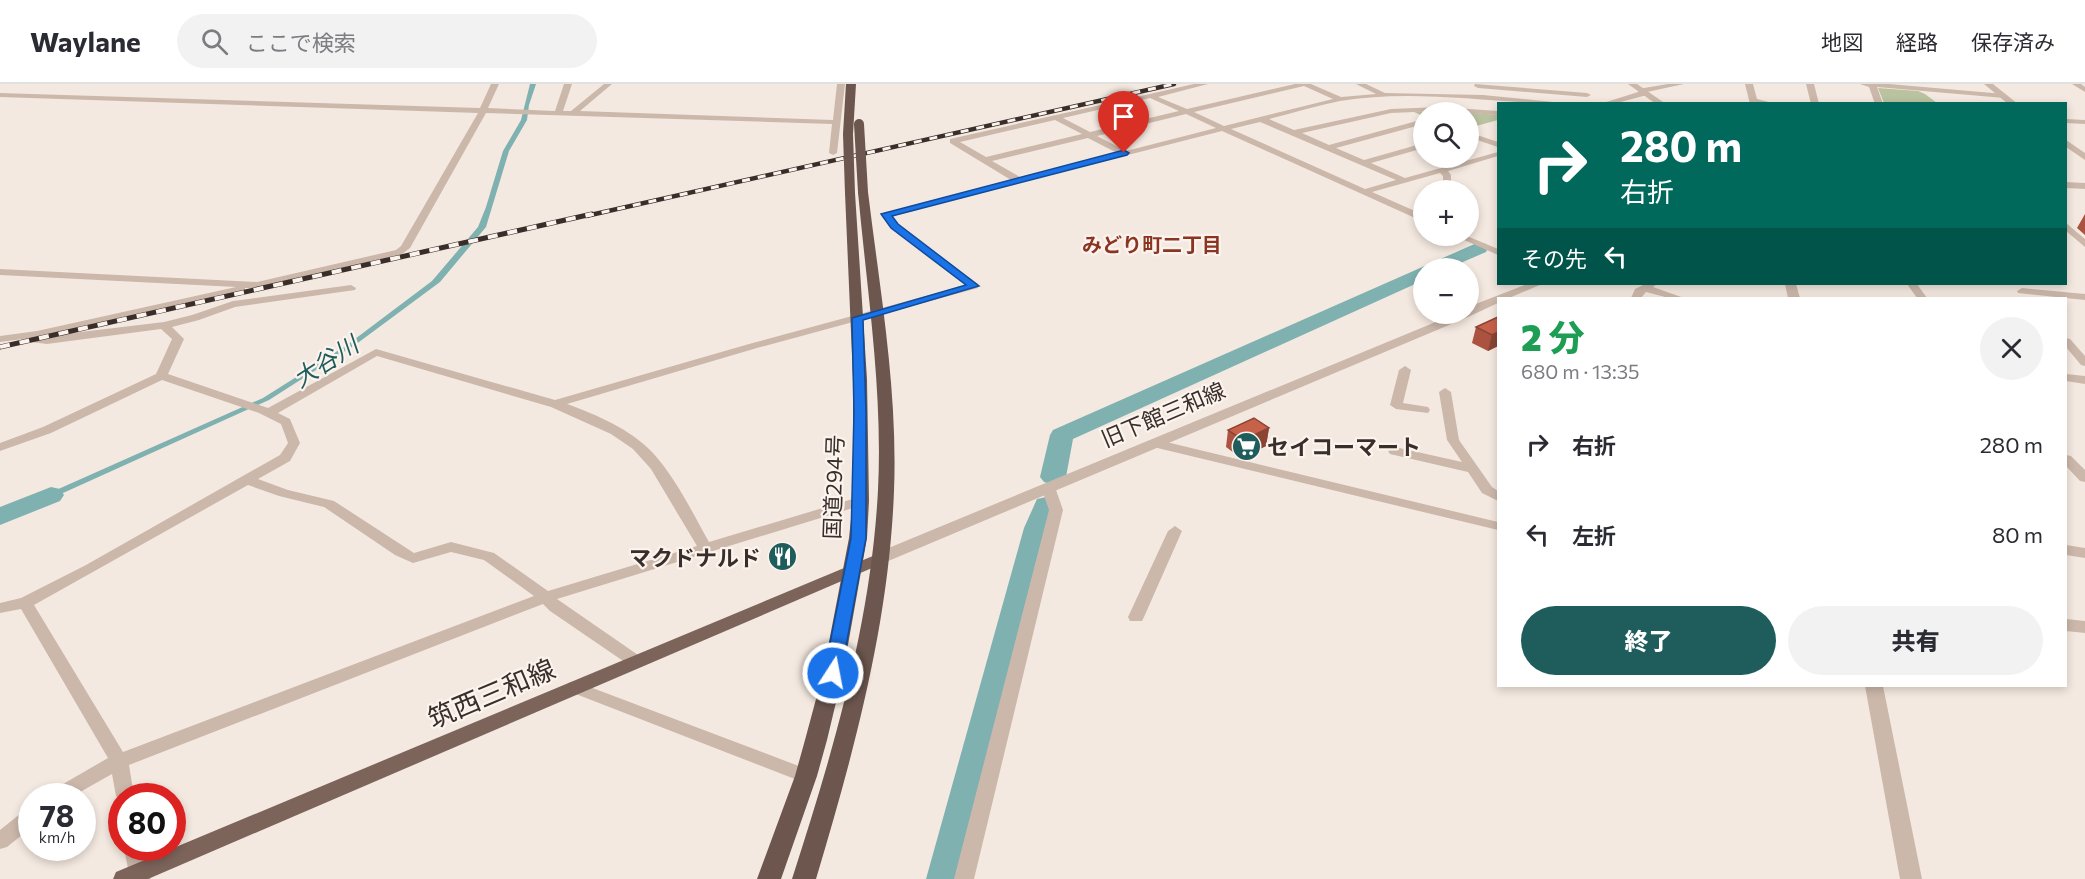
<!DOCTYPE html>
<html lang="ja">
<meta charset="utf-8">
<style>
body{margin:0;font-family:Commissioner,"Noto Sans JP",sans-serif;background:#f2f2f3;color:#2b2b33;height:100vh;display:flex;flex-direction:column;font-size:22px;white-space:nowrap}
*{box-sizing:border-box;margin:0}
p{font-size:20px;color:#7c7c81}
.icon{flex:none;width:33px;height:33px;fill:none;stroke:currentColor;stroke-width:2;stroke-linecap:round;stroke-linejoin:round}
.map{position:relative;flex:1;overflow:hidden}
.sheet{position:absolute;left:1497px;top:213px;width:570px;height:390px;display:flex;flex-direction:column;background:#fff;border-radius:0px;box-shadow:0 3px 9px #0003}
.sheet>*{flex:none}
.hud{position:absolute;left:1497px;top:18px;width:570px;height:183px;border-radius:0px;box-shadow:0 3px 9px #0003;background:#00695c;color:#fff;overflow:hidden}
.controls{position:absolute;left:1413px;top:18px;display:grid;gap:12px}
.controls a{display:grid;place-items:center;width:66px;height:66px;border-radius:50%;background:#fff;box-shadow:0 3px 9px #0003;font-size:30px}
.speed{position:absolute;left:18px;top:699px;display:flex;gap:12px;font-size:30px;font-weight:700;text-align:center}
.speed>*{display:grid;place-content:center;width:78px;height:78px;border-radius:50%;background:#fff;box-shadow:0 3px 9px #0003;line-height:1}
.speed small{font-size:15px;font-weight:400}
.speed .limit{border:9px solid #d22;background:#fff;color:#111}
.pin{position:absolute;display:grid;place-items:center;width:51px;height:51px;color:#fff;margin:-62px -26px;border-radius:50% 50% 50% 0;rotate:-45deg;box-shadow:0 0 6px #0007}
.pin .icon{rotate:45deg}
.me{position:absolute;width:66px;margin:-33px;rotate:11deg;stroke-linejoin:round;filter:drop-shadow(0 0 4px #0008)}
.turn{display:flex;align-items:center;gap:21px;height:126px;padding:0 24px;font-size:27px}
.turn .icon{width:78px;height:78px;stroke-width:2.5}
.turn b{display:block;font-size:42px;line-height:51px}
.then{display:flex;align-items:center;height:57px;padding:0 24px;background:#0003;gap:12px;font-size:22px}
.round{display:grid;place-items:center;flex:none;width:63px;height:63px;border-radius:32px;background:#f2f2f3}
.head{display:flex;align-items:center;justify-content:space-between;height:102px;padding:0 24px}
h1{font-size:36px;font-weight:800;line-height:45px;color:#1e9e55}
.cta{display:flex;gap:12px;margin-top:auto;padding:12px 24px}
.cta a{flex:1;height:69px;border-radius:36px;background:#1f5d5d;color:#fff;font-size:24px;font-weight:800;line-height:69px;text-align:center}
.cta a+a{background:#f2f2f3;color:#2b2b33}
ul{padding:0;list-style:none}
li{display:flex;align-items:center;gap:18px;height:90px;padding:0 24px}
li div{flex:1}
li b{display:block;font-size:22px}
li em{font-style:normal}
header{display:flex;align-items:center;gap:36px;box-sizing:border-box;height:84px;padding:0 30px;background:#fff;border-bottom:2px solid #e1e1e2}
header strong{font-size:28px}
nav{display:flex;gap:33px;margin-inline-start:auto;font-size:21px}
.search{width:420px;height:54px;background:#f2f2f3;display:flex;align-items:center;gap:15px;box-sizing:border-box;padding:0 21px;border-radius:33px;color:#7c7c81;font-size:22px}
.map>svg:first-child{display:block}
.green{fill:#b9c39f}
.water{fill:#7eb1b0}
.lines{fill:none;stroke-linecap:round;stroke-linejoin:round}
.river{fill:#7eb1b0;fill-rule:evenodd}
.minor{fill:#ccb8ab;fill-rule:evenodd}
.tertiary{fill:#ccb8ab;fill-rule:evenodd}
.primary{fill:#7c645b;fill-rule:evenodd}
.trunk{fill:#6c564e;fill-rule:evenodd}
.rail-far1-casing{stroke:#3a2e2a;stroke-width:4.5}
.rail-casing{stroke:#3a2e2a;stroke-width:5}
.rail-far1{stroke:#fbf3ed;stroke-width:3;stroke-dasharray:8;stroke-linecap:butt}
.rail{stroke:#fbf3ed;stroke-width:4;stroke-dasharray:10;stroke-linecap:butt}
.trunk-bridge{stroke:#6c564e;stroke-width:10}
.wall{fill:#ab5340}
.shaded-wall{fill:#8b4434}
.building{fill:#c7614a;stroke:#8b4434;stroke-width:1.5}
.route{fill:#1a73e8;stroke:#114b97;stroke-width:1.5}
.labels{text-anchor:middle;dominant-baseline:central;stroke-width:4.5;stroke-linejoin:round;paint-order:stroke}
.far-neighbourhood-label{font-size:20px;font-weight:bold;fill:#8b3422;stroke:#fbf3ed}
.street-label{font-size:22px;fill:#3a2e2a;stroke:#fbf3ed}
.poi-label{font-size:22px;font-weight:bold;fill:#3a2e2a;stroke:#fbf3ed;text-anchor:start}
.water-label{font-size:24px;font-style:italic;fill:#1f5d5d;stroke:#fbf3ed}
.near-street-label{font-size:27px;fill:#3a2e2a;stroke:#fbf3ed}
</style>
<header>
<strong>Waylane</strong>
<div class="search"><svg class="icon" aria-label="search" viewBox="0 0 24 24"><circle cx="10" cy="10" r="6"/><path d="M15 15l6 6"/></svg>ここで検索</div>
<nav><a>地図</a><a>経路</a><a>保存済み</a></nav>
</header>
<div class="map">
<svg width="2085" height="795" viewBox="0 0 2085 795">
<rect width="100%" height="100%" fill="#f4e9e0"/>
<path class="green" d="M 1878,4 L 1918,7 L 1925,10 L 1937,19 L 1884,19 Z
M 1445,26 L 1498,31 L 1498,36 L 1469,44 L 1468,28 L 1424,28 L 1423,32 L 1414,28 Z"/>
<path class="water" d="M 530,0 L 536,0 L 529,21 L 527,36 L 509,67 L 486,143 L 440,198 L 355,261 L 269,316 L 21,428 L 18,423 L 263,314 L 347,261 L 432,197 L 478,143 L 486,123 L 503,67 L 521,36 Z"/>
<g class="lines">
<path class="river" d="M 1479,158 L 1486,160 L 1488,164 L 1486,168 L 1449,184 L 1424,184 L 1424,196 L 1073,355 L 1066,393 L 1062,398 L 1053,401 L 1044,398 L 1040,393 L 1050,351 L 1053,346 Z
M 51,403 L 60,405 L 64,411 L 60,417 L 0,441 L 0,423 Z
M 1046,413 L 1055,415 L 1059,421 L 1050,444 L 964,795 L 926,795 L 1024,444 L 1037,415 Z"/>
<path class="minor" d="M 491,0 L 499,0 L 488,24 L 555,27 L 564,0 L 572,0 L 563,27 L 571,27 L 604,0 L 612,0 L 580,27 L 833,36 L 837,0 L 845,0 L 837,69 L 833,71 L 829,69 L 832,40 L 486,29 L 410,164 L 402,170 L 257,204 L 245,204 L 245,207 L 241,208 L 39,253 L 164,238 L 192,231 L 233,217 L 351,201 L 356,204 L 355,206 L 235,223 L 199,236 L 172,243 L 184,255 L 168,290 L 268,324 L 376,265 L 555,316 L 749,260 L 966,201 L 891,144 L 881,130 L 1011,96 L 950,59 L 950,55 L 1194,0 L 1208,0 L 1158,13 L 1187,25 L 1295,0 L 1311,0 L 1341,13 L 1376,10 L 1356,0 L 1366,0 L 1385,9 L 1483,11 L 1573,20 C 1496,20 1416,4 1340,17 C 1316,22 1292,29 1269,35 L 1294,46 L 1391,25 L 1440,23 L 1498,27 L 1498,31 L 1440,27 L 1391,29 L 1302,49 L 1329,61 L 1424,35 L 1424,40 L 1336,64 L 1364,76 L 1424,59 L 1424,64 L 1371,79 L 1405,94 L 1498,68 L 1498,72 L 1448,87 L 1451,91 L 1451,106 L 1443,106 L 1443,92 L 1440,89 L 1372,108 L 1424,131 L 1424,138 L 1222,47 L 892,131 L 897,140 L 978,200 L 978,204 L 757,264 L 567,320 C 597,331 630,345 652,368 C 676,394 692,428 709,458 L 856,414 L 861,413 L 868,417 L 866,420 L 557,515 L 641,573 L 643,577 L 641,581 L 635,583 L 629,581 L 550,527 L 543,520 L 129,681 L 134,712 L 122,712 L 122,718 L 116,712 L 112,690 L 73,712 L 49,712 L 51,707 L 108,674 L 21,525 L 0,529 L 0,519 L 21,514 L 86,481 L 280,371 L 288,359 L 281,340 L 259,329 L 162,296 L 51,349 L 0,367 L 0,359 L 43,343 L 156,290 L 172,255 L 161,245 L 47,260 L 31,258 L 31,254 L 0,258 L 0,252 L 37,247 L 236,203 L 0,191 L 0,185 L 257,198 L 396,166 L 401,162 L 478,29 L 0,13 L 0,9 L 480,24 ZM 1304,2 L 1333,15 L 1224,42 L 1194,28 ZM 1150,14 L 1179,27 L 1090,48 L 1063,34 ZM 1186,30 L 1216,44 L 1126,67 L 1097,52 ZM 1055,36 L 1082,50 L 986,73 L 960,58 ZM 1260,38 L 1396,96 L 1365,105 L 1231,45 ZM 1088,54 L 1117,69 L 1020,93 L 992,77 ZM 377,272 L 551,323 L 611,350 L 633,365 L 651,385 L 697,462 L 548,507 L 494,469 L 451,458 L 414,469 L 334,417 L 288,406 L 258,395 L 290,377 L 300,359 L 290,335 L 278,329 ZM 248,401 L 279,412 L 324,423 L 395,471 L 413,479 L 451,468 L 484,476 L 534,512 L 123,668 L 34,521 Z
M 1475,0 L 1587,9 L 1591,11 L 1587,13 L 1478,4 L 1474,2 Z
M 1668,0 L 1684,0 L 1647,8 L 1647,11 L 1613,20 L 1600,20 L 1638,8 L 1638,5 Z
M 1745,0 L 1753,0 L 1757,15 L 1776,20 L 1750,20 Z
M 1806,0 L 1814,0 L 1819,20 L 1811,20 Z
M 1860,0 L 1889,0 L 2004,10 L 2008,12 L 2004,14 L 1877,3 L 1883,20 L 1875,20 L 1869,3 Z
M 2072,0 L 2081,0 L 2085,3 L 2085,8 Z
M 2066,35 L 2085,36 L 2085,40 L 2066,39 Z
M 1468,48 L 1498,58 L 1498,63 L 1468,53 Z
M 2066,139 L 2085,155 L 2085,163 L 2066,147 Z
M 1455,152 L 1467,152 L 1498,165 L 1498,171 Z
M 1645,200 L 1657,200 L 1653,203 L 1684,214 L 1669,214 L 1646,208 L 1641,214 L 1631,214 L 1635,205 Z
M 1907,200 L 1917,200 L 1927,214 L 1917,214 Z
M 2022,204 L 2085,210 L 2085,216 L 2018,209 L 2017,207 Z
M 2066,254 L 2070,255 L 2085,272 L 2085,282 L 2081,281 L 2066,263 Z
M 1405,282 L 1411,286 L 1403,319 L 1428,323 L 1430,326 L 1428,329 L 1396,325 L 1390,321 L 1399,286 Z
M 2066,290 L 2085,292 L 2085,300 L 2066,297 Z
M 1445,304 L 1451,308 L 1459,356 L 1492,403 L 1498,407 L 1498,417 L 1482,409 L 1468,388 L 1390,370 L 1388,367 L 1395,363 L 1462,378 L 1447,356 L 1439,308 Z
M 1154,355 L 1498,438 L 1498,446 L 1149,362 L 1148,359 Z
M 2066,371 L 2071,372 L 2085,386 L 2085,398 L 2080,397 L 2066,382 Z
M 1048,399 L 1055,403 L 1063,426 L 974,795 L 954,795 L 1049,426 L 1041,403 Z
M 1175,442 L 1182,447 L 1144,533 L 1142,537 L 1130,537 L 1128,533 L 1168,447 Z
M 2066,461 L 2085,464 L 2085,474 L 2066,471 Z
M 574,597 L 812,687 L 815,692 L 812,697 L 806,699 L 800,697 L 568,607 L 566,603 L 568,599 Z
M 32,724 L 32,743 L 7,763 L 0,765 L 0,746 L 25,726 Z
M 124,764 L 142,764 L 146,787 L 151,795 L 130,795 Z"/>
<path class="tertiary" d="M 1628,0 L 1637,0 L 1666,20 L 1656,20 Z
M 1984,0 L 1993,0 L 2018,20 L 2008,20 Z
M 2066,56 L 2085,69 L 2085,76 L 2066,63 Z
M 2066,98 L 2085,99 L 2085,105 L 2066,104 Z
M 1527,200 L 1542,200 L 1509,214 L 1498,214 L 1498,219 L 1468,233 L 886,478 L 874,478 L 872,474 L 874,470 L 1455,230 L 1468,230 L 1468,223 Z
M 1785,200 L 1796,200 L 1800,214 L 1788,214 Z
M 2066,535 L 2085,537 L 2085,549 L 2066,547 Z
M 1865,602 L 1883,602 L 1922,795 L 1900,795 Z"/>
<path class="primary" d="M 880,469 L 886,470 L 888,474 L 886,478 L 148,795 L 113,795 L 116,788 Z"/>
<path class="trunk" d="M 863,105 L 868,108 C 880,207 898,307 894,407 C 889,540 854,668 816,795 L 792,795 C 833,668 871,540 878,406 C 883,307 867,207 858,108 Z
M 850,106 L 855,109 L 867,295 L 869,417 L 867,454 L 843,589 L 827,656 L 817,692 L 781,795 L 757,795 L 795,692 L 805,656 L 823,589 L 849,454 L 853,417 L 853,295 L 845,109 Z"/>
<defs>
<path id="rail-far1" d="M 586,132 L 1174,0"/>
<path id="rail" d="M 0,263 L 592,130"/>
</defs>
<use href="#rail-far1" class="rail-far1-casing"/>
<use href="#rail" class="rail-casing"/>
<use href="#rail-far1" class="rail-far1"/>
<use href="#rail" class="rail"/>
<path class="trunk-bridge" d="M 859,40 L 863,108
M 850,109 L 848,50 L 851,0"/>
</g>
<path class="wall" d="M 2085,130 L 2085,151 L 2077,144 Z
M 1498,233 L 1498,262 L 1488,267 L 1472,259 L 1476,243 Z
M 1269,344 L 1266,362 L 1241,374 L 1226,363 L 1228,346 Z"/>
<path class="shaded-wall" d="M 1498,248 L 1498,262 L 1488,267 L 1492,251 Z
M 1269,344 L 1266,362 L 1241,374 L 1243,356 Z"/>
<path class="building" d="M 1498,233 L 1498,248 L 1492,251 L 1476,243 Z
M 1254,334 L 1269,344 L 1243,356 L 1228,346 Z"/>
<path class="route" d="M 1124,66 L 1129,69 L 1127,71 L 892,132 L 898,140 L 979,202 L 863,236 L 866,328 L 866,454 L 841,589 L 839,594 L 833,596 L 827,594 L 824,589 L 851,454 L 854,328 L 852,234 L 966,201 L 891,144 L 881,130 Z"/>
<defs>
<symbol id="supermarket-disc" viewBox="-11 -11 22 22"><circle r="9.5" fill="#1f5d5d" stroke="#fbf3ed"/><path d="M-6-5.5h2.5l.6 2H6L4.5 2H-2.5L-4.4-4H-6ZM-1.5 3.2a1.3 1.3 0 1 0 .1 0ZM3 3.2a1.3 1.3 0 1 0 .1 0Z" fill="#fff"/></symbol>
<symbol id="restaurant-disc" viewBox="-11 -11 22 22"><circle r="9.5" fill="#1f5d5d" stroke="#fbf3ed"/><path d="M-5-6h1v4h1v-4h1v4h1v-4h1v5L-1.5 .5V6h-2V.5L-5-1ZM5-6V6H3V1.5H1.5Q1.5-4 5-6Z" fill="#fff"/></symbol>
</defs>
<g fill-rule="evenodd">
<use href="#supermarket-disc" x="1230" y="346" width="33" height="33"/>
<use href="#restaurant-disc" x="766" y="456" width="33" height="33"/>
</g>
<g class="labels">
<g class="far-neighbourhood-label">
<text x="1152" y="160">みどり町二丁目</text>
</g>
<g class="street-label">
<text transform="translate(1163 330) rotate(-23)">旧下館三和線</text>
<text transform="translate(833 403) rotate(-88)">国道294号</text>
</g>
<g class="poi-label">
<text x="1267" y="362">セイコーマート</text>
<text x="761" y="473" text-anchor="end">マクドナルド</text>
</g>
<g class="water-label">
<text transform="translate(325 277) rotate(-33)">大谷川</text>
</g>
<g class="near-street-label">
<text transform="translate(491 609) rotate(-23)">筑西三和線</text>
</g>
</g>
</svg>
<div class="controls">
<a><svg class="icon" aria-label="search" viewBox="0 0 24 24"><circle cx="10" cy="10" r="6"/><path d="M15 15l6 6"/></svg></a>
<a>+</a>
<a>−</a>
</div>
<div class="speed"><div>78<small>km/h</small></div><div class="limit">80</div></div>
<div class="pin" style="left:1124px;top:69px;background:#d93025"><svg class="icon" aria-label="arrive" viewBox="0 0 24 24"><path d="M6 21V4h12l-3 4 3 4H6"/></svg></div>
<svg class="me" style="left:833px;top:589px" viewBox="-20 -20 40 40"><circle r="17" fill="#1a73e8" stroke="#fff" stroke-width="3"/><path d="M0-11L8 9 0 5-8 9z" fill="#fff"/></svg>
<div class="hud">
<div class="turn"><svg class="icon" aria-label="right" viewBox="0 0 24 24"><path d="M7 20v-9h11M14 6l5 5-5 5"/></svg><div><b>280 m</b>右折</div></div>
<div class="then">その先<svg class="icon" aria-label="left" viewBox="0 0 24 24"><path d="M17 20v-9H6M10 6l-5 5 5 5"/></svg></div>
</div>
<section class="sheet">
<div class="head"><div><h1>2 分</h1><p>680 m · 13:35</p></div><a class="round"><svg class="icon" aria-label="close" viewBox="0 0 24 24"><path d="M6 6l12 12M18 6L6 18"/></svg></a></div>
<ul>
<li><svg class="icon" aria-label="right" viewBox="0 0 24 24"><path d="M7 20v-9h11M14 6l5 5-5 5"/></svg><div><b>右折</b></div><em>280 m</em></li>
<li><svg class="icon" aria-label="left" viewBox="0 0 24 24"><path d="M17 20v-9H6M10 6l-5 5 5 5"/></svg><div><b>左折</b></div><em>80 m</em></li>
</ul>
<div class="cta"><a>終了</a><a>共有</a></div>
</section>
</div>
